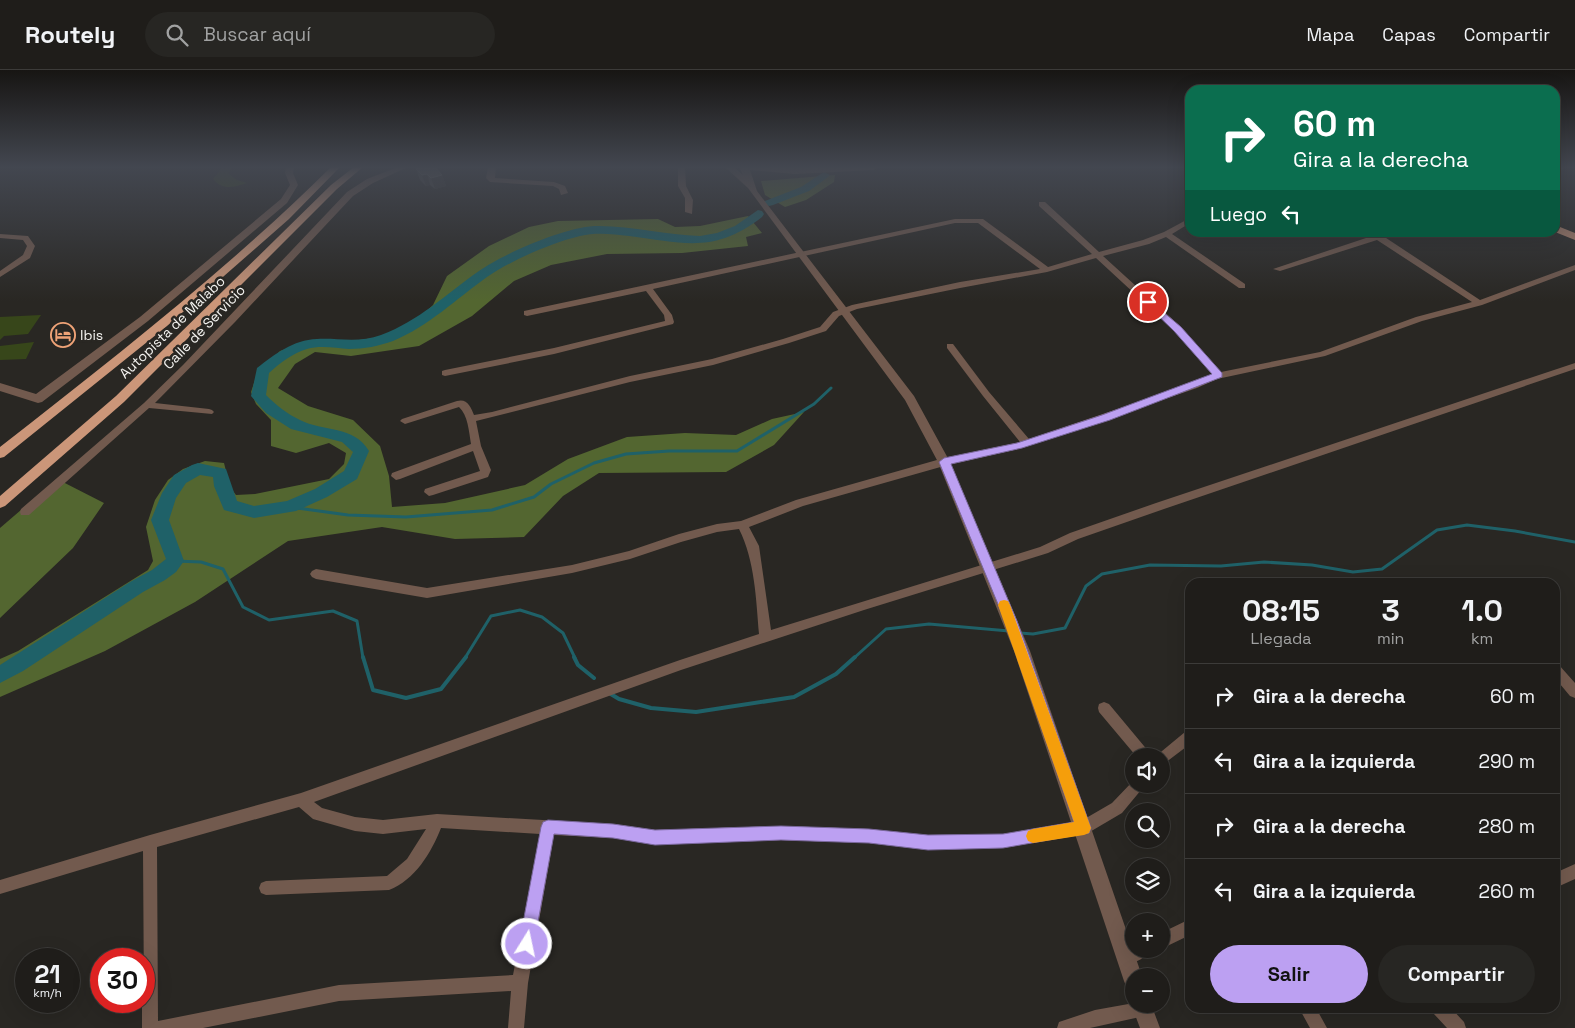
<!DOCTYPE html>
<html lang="es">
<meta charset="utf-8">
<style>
body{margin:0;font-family:"Space Grotesk",sans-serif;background:#272623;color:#f1f3f6;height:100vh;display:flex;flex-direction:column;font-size:19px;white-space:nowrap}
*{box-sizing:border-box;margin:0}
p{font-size:16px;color:#a1a2a2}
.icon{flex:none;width:28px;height:28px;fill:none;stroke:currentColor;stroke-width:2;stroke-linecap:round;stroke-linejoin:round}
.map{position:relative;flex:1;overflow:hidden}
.sheet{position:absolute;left:1185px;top:508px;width:375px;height:435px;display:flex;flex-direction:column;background:#1f1d1a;border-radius:15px;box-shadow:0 5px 20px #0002,0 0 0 1px #3c3b39}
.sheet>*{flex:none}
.banner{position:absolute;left:1185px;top:15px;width:375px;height:152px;border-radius:15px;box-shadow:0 5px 20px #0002,0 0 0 1px #3c3b39;background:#0b6e4f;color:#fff;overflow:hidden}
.fabs{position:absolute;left:1125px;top:678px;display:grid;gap:10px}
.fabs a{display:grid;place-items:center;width:45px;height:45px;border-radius:50%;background:#1f1d1a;box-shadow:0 5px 20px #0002,0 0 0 1px #3c3b39;font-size:25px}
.speed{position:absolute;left:15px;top:878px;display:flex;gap:10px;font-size:25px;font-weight:700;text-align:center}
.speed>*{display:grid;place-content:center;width:65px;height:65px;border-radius:50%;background:#1f1d1a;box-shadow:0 5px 20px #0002,0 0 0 1px #3c3b39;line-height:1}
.speed small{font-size:12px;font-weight:400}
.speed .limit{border:8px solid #d22;background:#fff;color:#111}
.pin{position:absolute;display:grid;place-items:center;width:42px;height:42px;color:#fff;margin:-21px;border:2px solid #fff;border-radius:50%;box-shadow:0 1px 5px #0007}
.me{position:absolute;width:55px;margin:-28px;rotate:10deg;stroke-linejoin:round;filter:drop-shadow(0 0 4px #0008)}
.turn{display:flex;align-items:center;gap:18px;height:105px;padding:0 25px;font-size:22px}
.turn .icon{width:65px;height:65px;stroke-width:2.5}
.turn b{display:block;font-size:35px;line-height:42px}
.then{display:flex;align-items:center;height:48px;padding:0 25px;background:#0003;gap:10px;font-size:19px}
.eta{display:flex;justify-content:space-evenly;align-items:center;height:85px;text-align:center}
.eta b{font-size:30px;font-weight:600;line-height:35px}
.cta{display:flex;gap:10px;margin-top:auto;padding:10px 25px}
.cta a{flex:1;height:58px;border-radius:30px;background:#bca0f2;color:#111;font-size:20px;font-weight:600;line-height:58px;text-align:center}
.cta a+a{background:#272623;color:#f1f3f6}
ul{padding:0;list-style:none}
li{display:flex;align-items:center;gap:15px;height:65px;padding:0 25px;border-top:1px solid #3c3b39}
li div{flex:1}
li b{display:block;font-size:19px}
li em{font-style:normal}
header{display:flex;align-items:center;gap:30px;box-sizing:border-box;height:70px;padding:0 25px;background:#1f1d1a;border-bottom:1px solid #3c3b39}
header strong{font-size:24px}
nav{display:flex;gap:28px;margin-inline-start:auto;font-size:18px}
.search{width:350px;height:45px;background:#272623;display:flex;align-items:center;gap:12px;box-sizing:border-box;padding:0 18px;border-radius:28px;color:#a1a2a2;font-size:19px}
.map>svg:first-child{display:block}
.green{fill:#37461a}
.forest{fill:#536630}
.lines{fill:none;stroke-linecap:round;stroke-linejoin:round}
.stream-far1{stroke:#1f6168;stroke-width:3}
.stream{stroke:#1f6168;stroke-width:4}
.river{fill:#1f6168;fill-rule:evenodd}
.minor{fill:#725a4e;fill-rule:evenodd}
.tertiary{fill:#725a4e;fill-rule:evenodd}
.primary{fill:#bc8c72;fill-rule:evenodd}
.trunk{fill:#cb9679;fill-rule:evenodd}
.wall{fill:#4c4a46}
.shaded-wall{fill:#363430}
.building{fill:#5e5c58;stroke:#757470}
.route{fill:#bca0f2;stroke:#7a689d}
.slow{fill:#f59e0b}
.labels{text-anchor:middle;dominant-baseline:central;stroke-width:5;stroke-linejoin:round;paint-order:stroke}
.far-street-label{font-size:14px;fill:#f4f3f0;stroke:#292723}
.far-poi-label{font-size:14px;fill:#f4f3f0;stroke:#292723;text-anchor:start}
</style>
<header>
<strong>Routely</strong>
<div class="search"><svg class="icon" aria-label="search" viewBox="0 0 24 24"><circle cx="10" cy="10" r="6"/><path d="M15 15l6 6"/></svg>Buscar aquí</div>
<nav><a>Mapa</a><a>Capas</a><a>Compartir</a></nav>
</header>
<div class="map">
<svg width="1575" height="958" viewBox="0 0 1575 958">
<rect width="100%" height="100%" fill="#292723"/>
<path class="green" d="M 223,97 L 231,97 L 229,104 L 237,110 L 247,113 C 234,117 223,121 213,109 Z
M 41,245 L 28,264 L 4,266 L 0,270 L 0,247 Z
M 34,272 L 26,289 L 0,290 L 0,276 Z"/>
<path class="forest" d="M 835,105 L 834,112 L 806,130 L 785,137 L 765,125 L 761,111 Z
M 748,146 L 762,163 L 746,167 L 748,176 L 682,183 L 607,184 L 551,195 L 514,211 L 472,246 L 419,276 L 351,286 L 315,282 L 295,294 L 278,318 L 308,336 L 353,350 L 380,376 L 389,406 L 392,437 L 445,433 L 525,415 L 568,389 L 627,367 L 685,363 L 736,365 L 772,349 L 804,342 L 774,375 L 726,402 L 599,403 L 563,426 L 524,467 L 455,469 L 382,457 L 288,471 L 195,532 L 105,581 L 0,627 L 0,589 L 18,581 L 148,500 L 153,491 L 146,457 L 155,430 L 168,410 L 183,399 L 205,391 L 224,393 L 230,417 L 236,425 L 255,424 L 329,409 L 344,394 L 346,383 L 329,373 L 296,383 L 271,376 L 271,350 L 256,334 L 251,322 L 257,304 L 280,281 L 313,270 L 359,270 L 388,266 L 412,255 L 433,235 L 447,206 L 489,176 L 529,157 L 558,151 L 658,149 L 675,157 L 700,156 Z
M 57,409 L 104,433 L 73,478 L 0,548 L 0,458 Z"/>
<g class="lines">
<path class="stream-far1" d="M 290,437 L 348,445 L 406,447 L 492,440 L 534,427 L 551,414 L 594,393 L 626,384 L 669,381 L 737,381 L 814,334 L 831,318
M 175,491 L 201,492 L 223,499 L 243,537 L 269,550 L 333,541 L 357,551 L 363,588
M 1020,563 L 1033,564 L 1065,558 L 1086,516 L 1102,504 L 1150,495 L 1221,496 L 1264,492 L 1312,495 L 1353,502 L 1382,499 L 1437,460 L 1467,455 L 1515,461 L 1575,472
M 465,588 L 491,546 L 520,540 L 542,547 L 563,563 L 575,588
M 854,588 L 886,559 L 929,554 L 1009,561"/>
<path class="stream" d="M 363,587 L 373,620 L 406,628 L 441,619 L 466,587
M 574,587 L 578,595 L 594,608
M 609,623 L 619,629 L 651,638 L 696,642 L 794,627 L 836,604 L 855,587"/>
<path class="river" d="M 824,102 L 830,105 L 828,107 L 809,121 L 773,135 L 769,136 L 763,133 L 765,131 L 801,117 Z
M 758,140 L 762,141 L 764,144 L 762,147 C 714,184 685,173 629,166 C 613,164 596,162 580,166 C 551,173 512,190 487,207 C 456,229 429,256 393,271 C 379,276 364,279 349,279 C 336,278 320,275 307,279 C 293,283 280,293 269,303 L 266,325 C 276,335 287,344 300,350 C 323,362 354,355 369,381 L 357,409 L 327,427 L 296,441 L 254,448 L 224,440 L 214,416 L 213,407 L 200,405 L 186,413 L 176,428 L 169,450 L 184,491 L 176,502 L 165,510 L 143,522 L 23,601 L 0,613 L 0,595 L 130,512 L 152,500 L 166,489 L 151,450 L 162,423 L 174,405 L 192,395 L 198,393 L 226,399 L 237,431 L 254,436 L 287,431 L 315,419 L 344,401 L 353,382 L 342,372 L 291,359 L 266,343 L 251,326 L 257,298 C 275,284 293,270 317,269 C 339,268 360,273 381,265 C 419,251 446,224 479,201 C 505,183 563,158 594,156 C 630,155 665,165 700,166 L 717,163 L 735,156 Z"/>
<path class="minor" d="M 398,97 L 408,97 L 373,113 L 353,126 L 235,252 L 155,333 L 209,339 L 212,340 L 214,342 L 212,344 L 149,338 L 29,445 L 21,445 L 20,442 L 21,439 L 144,333 L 183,295 L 347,122 L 367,109 Z
M 488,97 L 496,97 L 495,108 L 554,112 L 565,116 L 568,123 L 561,125 L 559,119 L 553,116 L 490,112 L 486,108 Z
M 678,97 L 685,97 L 686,116 L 693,130 L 692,144 L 685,142 L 685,128 L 678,116 Z
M 1567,97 L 1565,98 L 1555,102 L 1555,98 Z
M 1039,132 L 1045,132 L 1099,182 L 1143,170 L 1164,162 L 1190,148 L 1190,153 L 1172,164 L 1245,214 L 1245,218 L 1239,218 L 1166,167 L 1149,174 L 1103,186 L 1181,257 L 1221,302 L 1320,282 L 1416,247 L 1472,232 L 1377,170 L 1280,201 L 1273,199 L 1372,166 L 1367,162 L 1377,162 L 1480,230 L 1575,195 L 1575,200 L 1482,235 L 1422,251 L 1325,286 L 1217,309 L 1197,318 L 1022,378 L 944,396 L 803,436 L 749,457 L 759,476 L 771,560 L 1040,477 L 1070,463 L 1156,433 L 1575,293 L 1575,299 L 1164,439 L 1078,469 L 1048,483 L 864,540 L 681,600 L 314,732 L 322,738 L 355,747 L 383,750 L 437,744 L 613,754 L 655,760 L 781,756 L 869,759 L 928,766 L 1003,764 L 1081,751 L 1112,733 L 1134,710 L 1134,714 L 1146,714 L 1122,743 L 1088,763 L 1003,778 L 928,780 L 869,773 L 781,770 L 655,774 L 613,768 L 554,765 L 528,913 L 524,958 L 508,958 L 511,921 L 339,931 L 203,958 L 142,958 L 142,931 L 144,931 L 143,781 L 0,824 L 0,810 L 150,765 L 301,723 L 680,590 L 759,564 C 756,529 755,491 739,459 L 717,462 L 681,472 L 630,489 L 572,503 L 427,528 L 316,509 L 312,507 L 310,504 L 312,501 L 316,499 L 427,518 L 572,495 L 629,481 L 679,464 L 717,454 L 741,451 L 796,430 L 944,388 L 1020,372 L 983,326 L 947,278 L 947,274 L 953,274 L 989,322 L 1029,369 L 1191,314 L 1212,304 L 1175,261 L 1096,188 L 1047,202 L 960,218 L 857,239 L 839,246 L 826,261 L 789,273 L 713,295 L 630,312 L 476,351 L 481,376 L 491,400 L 488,407 L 433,425 L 429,426 L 424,422 L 425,419 L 480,401 L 473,381 L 400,409 L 396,410 L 391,406 L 392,403 L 471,374 C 469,362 468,345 459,337 L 405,354 L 400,351 L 402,349 L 457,331 C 467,328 471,337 474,345 L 492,342 L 630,306 L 712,289 L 783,269 L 820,257 L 833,242 L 852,235 L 960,212 L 1040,199 L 978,153 L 955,153 L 653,219 L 672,245 L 674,252 L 673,254 L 554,284 L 445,306 L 442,305 L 442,301 L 445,300 L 554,278 L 665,251 L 664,245 L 646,221 L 527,246 L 524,245 L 524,241 L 955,149 L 983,149 L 1048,197 L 1092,184 L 1039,136 ZM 299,737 L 313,749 L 355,761 L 383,764 L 426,759 L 407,789 L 387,806 L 266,811 L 261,813 L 259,818 L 261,823 L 266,825 L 389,820 C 415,810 431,783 441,758 L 540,764 L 513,905 L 339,915 L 158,951 L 157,777 Z
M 0,164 L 28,166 L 35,176 L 30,188 L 0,207 L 0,201 L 23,185 L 27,176 L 23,170 L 0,168 Z
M 1555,594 L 1559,595 L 1575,613 L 1575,628 L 1570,626 L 1555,608 Z
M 1104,632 L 1109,634 L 1149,682 L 1151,686 L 1136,686 L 1099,642 L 1098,638 L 1099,634 Z
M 1190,660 L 1190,674 L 1161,696 L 1161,686 L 1156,686 L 1185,662 Z
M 1575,794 L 1575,809 L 1555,818 L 1555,803 Z
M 1190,849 L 1190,865 L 1161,879 L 1161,863 Z
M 1134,875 L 1134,879 L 1151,879 C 1147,888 1135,892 1126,896 L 1120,894 L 1118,888 L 1120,882 Z
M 1134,933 L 1149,934 L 1151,939 L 1149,945 L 1090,958 L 1057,958 L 1059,952 L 1095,940 Z
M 1299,938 L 1316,938 L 1327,958 L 1310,958 Z
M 1432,938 L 1451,938 L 1464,952 L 1466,958 L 1447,958 L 1434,944 Z"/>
<path class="tertiary" d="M 286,97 L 294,97 L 293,103 L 298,115 L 287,133 L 148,251 L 42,332 L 38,333 L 0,321 L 0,313 L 36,324 L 140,247 L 281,129 L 290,115 L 285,103 Z
M 725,97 L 734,97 L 743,105 L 739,97 L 795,98 L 878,97 L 874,100 L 795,104 L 750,100 L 757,121 L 914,326 L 950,392 L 1030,581 L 1142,906 L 1134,906 L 1134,921 L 1127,918 L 1124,911 L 1014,581 L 938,392 L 905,330 L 748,118 Z
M 1134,928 L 1134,934 L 1151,934 L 1160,958 L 1140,958 L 1131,934 Z"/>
<path class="primary" d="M 1555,155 L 1575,163 L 1575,170 L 1555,162 Z"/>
<path class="trunk" d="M 331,97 L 340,97 L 289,149 L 167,256 L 4,387 L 0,388 L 0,377 C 114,288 228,199 331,97 Z
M 354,97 L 363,97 L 337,119 L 124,332 L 5,436 L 0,438 L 0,426 L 116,326 L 331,115 Z"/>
</g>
<path class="wall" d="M 416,99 L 442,105 L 446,116 L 435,119 L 430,115 L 426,116 L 420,110 Z"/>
<path class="shaded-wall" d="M 427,104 L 430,115 L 426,116 L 422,105 Z
M 442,105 L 446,116 L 435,119 L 431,108 Z"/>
<path class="building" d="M 422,97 L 435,97 L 442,105 L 431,108 L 427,104 L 422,105 L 416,99 Z"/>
<linearGradient id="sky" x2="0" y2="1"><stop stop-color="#171513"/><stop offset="0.42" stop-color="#434750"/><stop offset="1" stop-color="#434750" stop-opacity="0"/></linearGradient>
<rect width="1575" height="231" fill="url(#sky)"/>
<path class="route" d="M 1148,229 L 1181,257 L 1222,303 L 1222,307 L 1110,350 L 1022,378 L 951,394 L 1017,551 L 1091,758 L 1089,763 L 1003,778 L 928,780 L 869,773 L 781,770 L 655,775 L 613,768 L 554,764 L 534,874 L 532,880 L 527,882 L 521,880 L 519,874 L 541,757 L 543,752 L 548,750 L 613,754 L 655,760 L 781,756 L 869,759 L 928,765 L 1003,764 L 1074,752 L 1005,551 L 939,392 L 944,388 L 1017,373 L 1102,345 L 1212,304 L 1174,261 L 1145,233 L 1144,232 Z"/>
<path class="slow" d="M 1004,530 L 1008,531 L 1010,535 L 1091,758 L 1089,763 L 1084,765 L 1033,773 L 1028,771 L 1026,766 L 1028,761 L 1033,759 L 1074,752 L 998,535 L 1000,531 Z"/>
<defs>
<symbol id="hotel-ring" viewBox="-11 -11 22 22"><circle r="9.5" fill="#292723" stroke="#efa377" stroke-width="1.5"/><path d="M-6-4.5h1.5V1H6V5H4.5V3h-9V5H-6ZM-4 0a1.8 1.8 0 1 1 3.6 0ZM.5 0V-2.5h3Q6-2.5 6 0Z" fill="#efa377"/></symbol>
</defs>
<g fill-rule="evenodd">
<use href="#hotel-ring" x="49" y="251" width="28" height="28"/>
</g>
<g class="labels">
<g class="far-street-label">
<text transform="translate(172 257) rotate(-44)">Autopista de Malabo</text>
<text transform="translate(204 257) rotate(-46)">Calle de Servicio</text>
</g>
<g class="far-poi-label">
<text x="80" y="265">Ibis</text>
</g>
</g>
</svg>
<div class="fabs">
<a><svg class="icon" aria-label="sound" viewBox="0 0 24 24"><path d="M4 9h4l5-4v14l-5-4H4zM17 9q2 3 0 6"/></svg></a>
<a><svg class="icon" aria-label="search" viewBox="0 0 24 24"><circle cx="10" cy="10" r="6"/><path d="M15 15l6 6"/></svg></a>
<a><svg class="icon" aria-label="layers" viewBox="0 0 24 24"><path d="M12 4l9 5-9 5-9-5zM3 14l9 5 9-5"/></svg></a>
<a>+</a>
<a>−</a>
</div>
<div class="speed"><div>21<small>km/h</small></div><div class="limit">30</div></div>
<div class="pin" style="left:1148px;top:232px;background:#d93025"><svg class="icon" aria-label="arrive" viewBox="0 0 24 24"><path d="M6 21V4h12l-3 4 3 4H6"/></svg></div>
<svg class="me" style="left:527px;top:874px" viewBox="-20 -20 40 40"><circle r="17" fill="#bca0f2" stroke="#fff" stroke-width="3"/><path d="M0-11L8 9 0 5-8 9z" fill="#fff"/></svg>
<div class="banner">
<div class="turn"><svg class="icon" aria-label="right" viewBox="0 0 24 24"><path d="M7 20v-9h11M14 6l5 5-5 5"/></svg><div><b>60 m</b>Gira a la derecha</div></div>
<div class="then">Luego<svg class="icon" aria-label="left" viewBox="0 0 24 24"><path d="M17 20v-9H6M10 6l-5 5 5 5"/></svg></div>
</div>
<section class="sheet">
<div class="eta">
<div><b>08:15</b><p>Llegada</p></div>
<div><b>3</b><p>min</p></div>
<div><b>1.0</b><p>km</p></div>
</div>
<ul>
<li><svg class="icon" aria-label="right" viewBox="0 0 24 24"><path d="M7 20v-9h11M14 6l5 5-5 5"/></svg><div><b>Gira a la derecha</b></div><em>60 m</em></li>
<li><svg class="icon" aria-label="left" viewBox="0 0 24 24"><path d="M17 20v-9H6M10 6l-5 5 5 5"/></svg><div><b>Gira a la izquierda</b></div><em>290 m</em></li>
<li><svg class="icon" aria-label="right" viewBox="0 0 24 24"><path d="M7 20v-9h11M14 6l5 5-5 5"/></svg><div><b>Gira a la derecha</b></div><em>280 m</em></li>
<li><svg class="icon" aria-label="left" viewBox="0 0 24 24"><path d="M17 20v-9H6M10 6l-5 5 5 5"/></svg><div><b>Gira a la izquierda</b></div><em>260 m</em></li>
</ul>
<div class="cta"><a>Salir</a><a>Compartir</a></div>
</section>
</div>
